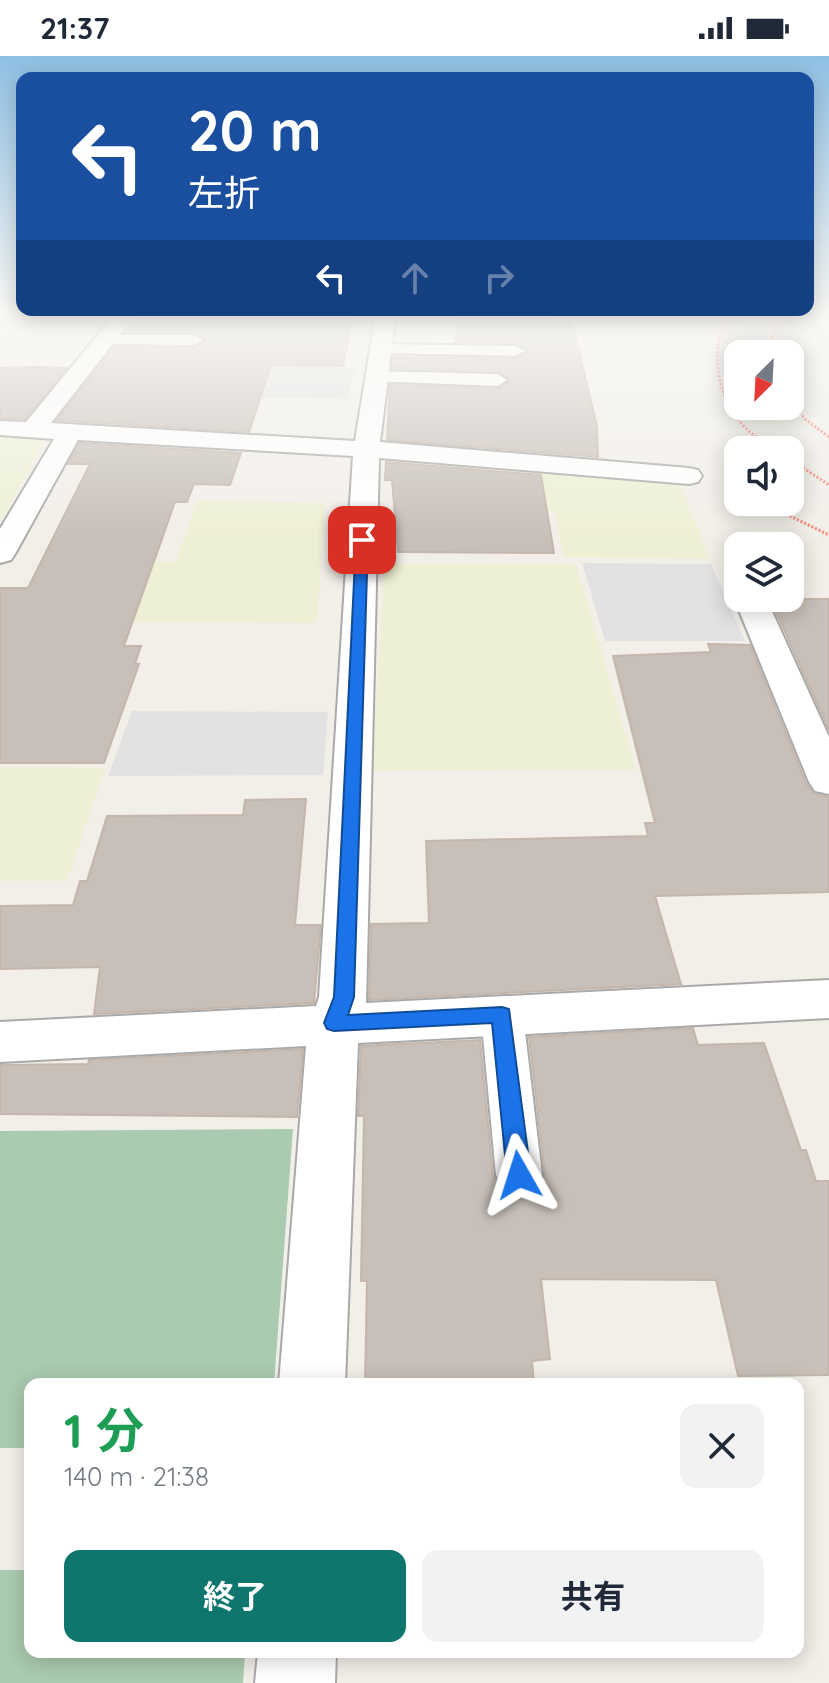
<!DOCTYPE html>
<html lang="ja">
<meta charset="utf-8">
<style>
body{margin:0;font-family:Quicksand,"Noto Sans JP",sans-serif;background:#f2f2f3;color:#1f2937;height:100vh;display:flex;flex-direction:column;font-size:30px;white-space:nowrap}
*{box-sizing:border-box;margin:0}
p{font-size:26px;color:#747a83}
.icon{flex:none;width:44px;height:44px;fill:none;stroke:currentColor;stroke-width:2;stroke-linecap:round;stroke-linejoin:round}
.map{position:relative;flex:1;overflow:hidden}
.panel{position:absolute;left:24px;top:1322px;width:780px;height:280px;display:flex;flex-direction:column;background:#fff;border-radius:16px;box-shadow:0 4px 20px #0003}
.panel>*{flex:none}
.top-card{position:absolute;left:16px;top:16px;width:798px;height:244px;border-radius:16px;box-shadow:0 4px 20px #0003;background:#1a4fa0;color:#fff;overflow:hidden}
.needle{width:52px;rotate:204deg}
.buttons{position:absolute;left:724px;top:284px;display:grid;gap:16px}
.buttons a{display:grid;place-items:center;width:80px;height:80px;border-radius:16px;background:#fff;box-shadow:0 4px 20px #0003;font-size:40px}
.pin{position:absolute;display:grid;place-items:center;width:68px;height:68px;color:#fff;margin:-34px;border-radius:16px;box-shadow:0 4px 12px #0006}
.me{position:absolute;width:88px;margin:-44px;rotate:354deg;stroke-linejoin:round;filter:drop-shadow(0 0 6px #0008)}
.turn{display:flex;align-items:center;gap:28px;height:168px;padding:0 40px;font-size:36px}
.turn .icon{width:104px;height:104px;stroke-width:2.5}
.turn b{display:block;font-size:56px;line-height:68px}
.lanes{display:flex;align-items:center;height:76px;padding:0 40px;background:#0003;justify-content:center;gap:40px;direction:ltr}
.lanes .off{opacity:.35}
.round{display:grid;place-items:center;flex:none;width:84px;height:84px;border-radius:16px;background:#f2f2f3}
.overview{display:flex;align-items:center;justify-content:space-between;height:136px;padding:0 40px}
h1{font-size:48px;font-weight:700;line-height:60px;color:#1e9e55}
.primary-button{display:flex;gap:16px;margin-top:auto;padding:16px 40px}
.primary-button a{flex:1;height:92px;border-radius:16px;background:#0f766e;color:#fff;font-size:32px;font-weight:700;line-height:92px;text-align:center}
.primary-button a+a{background:#f2f2f3;color:#1f2937}
.status{display:flex;justify-content:space-between;align-items:center;height:56px;padding:0 40px;background:#fff;direction:ltr}
.status svg{height:22px;fill:currentColor}
.map>svg:first-child{display:block}
.farmland{fill:#eef0d5}
.cemetery{fill:#aacbaf}
.parking{fill:#e2e2e2}
.building{fill:#c7bfb8;stroke:#c4b6ab;stroke-width:2}
.lines{fill:none;stroke-linecap:round;stroke-linejoin:round}
.lane-casing{stroke:#a9a9a9;stroke-width:4}
.street-casing{stroke:#a9a9a9;stroke-width:4}
.path{stroke:#fa8072;stroke-width:3;stroke-dasharray:2 2;stroke-linecap:butt}
.lane{fill:#fff;fill-rule:evenodd}
.street{fill:#fff;fill-rule:evenodd}
.route{fill:#1a73e8;stroke:#114b97;stroke-width:2}
</style>
<div class="status"><b>21:37</b><svg viewBox="0 0 49 12"><path d="M0 12V9h3v3zM5 12V6h3v6zM10 12V3h3v9zM15 12V0h3v12zM26 1h20v11H26zM47 4h2v5h-2z"/></svg></div>
<div class="map">
<svg width="829" height="1627" viewBox="0 0 829 1627">
<rect width="100%" height="100%" fill="#f2efe9"/>
<path class="farmland" d="M 0,381 L 45,384 L 0,467 Z
M 440,407 L 662,422 L 681,430 L 710,503 L 564,501 L 555,455 L 440,453 Z
M 197,444 L 325,447 L 317,567 L 43,565 L 71,507 L 176,506 Z
M 385,507 L 576,508 L 636,714 L 372,715 Z
M 0,711 L 105,712 L 67,825 L 0,825 Z"/>
<path class="cemetery" d="M 293,1073 L 274,1328 L 30,1328 L 30,1392 L 0,1392 L 0,1075 Z
M 0,1514 L 30,1514 L 30,1596 L 245,1596 L 243,1627 L 0,1627 Z"/>
<path class="parking" d="M 228,311 L 356,311 L 348,343 L 212,341 Z
M 582,507 L 711,508 L 745,585 L 605,585 Z
M 132,655 L 328,656 L 323,719 L 108,720 Z"/>
<path class="building" d="M 142,257 L 353,257 L 343,310 L 271,309 L 249,376 L 57,364 L 114,291 L 194,292 L 206,285 L 194,276 L 126,276 Z
M 457,264 L 572,265 L 597,371 L 598,401 L 387,384 L 390,329 L 498,333 L 510,325 L 498,315 L 392,312 L 394,301 L 516,303 L 528,296 L 516,287 L 456,286 Z
M 36,311 L 67,312 L 25,363 L 0,362 L 0,312 Z
M 80,387 L 241,397 L 230,429 L 194,428 L 187,446 L 175,446 L 124,590 L 141,590 L 135,608 L 139,608 L 104,707 L 0,707 L 0,532 L 28,532 L 90,408 L 68,408 Z
M 386,406 L 541,419 L 554,497 L 398,496 L 392,424 L 385,424 Z
M 770,543 L 829,543 L 829,674 L 773,549 Z
M 708,588 L 750,589 L 806,727 L 814,738 L 829,741 L 829,836 L 655,840 L 681,928 L 369,944 L 371,868 L 429,867 L 426,785 L 648,780 L 645,767 L 655,767 L 613,600 L 711,596 Z
M 306,743 L 295,869 L 321,869 L 314,947 L 94,958 L 100,911 L 0,913 L 0,850 L 73,849 L 80,825 L 87,825 L 107,760 L 243,759 L 245,744 Z
M 693,972 L 698,989 L 764,987 L 801,1094 L 806,1094 L 816,1125 L 829,1125 L 829,1319 L 738,1320 L 716,1224 L 541,1223 L 550,1303 L 532,1305 L 534,1328 L 365,1328 L 367,1225 L 361,1225 L 364,1060 L 358,1060 L 361,990 L 480,984 L 493,1120 L 501,1136 L 520,1142 L 537,1136 L 545,1119 L 529,981 Z
M 303,993 L 297,1061 L 0,1058 L 0,1009 L 88,1008 L 89,1004 Z"/>
<g class="lines">
<defs>
<path id="lane" d="M 105,279 L 194,279 L 203,284 L 194,289 L 99,288 L 96,284 L 99,280 Z
M 381,288 L 516,290 L 525,295 L 516,300 L 375,297 L 372,293 Z
M 377,315 L 498,318 L 507,324 L 498,330 L 370,325 L 368,321 L 370,317 Z
M 502,943 L 517,948 L 523,959 L 542,1119 L 536,1133 L 519,1139 L 502,1133 L 496,1119 L 481,959 L 487,948 Z"/>
<path id="street" d="M 116,257 L 137,257 L 51,367 L 355,385 L 376,257 L 396,257 L 380,386 L 689,412 L 698,414 L 702,420 L 698,426 L 689,428 L 379,402 L 366,947 L 829,924 L 829,962 L 358,987 L 345,1328 L 279,1328 L 306,990 L 0,1006 L 0,966 L 316,950 L 319,941 L 353,400 L 78,384 L 15,498 L 11,504 L 0,507 L 0,473 L 54,383 L 0,379 L 0,365 L 26,366 Z
M 738,536 L 738,542 L 766,542 L 829,681 L 829,738 L 815,735 L 809,726 L 734,542 Z
M 258,1596 L 336,1596 L 335,1627 L 255,1627 Z"/>
</defs>
<use href="#lane" class="lane-casing"/>
<use href="#street" class="street-casing"/>
<path class="path" d="M 728,257 C 710,294 715,336 742,368 C 751,379 765,386 777,394
M 771,298 L 773,277 L 782,257
M 790,344 L 805,363 L 829,381
M 790,403 L 829,429
M 761,446 L 829,479"/>
<use href="#lane" class="lane"/>
<use href="#street" class="street"/>
</g>
<linearGradient id="sky" x2="0" y2="1"><stop stop-color="#8fc0e4"/><stop offset="0.53" stop-color="#f9f8f5"/><stop offset="1" stop-color="#f9f8f5" stop-opacity="0"/></linearGradient>
<rect width="829" height="485" fill="url(#sky)"/>
<path class="route" d="M 362,481 L 368,484 L 354,941 L 348,959 L 502,951 L 509,953 L 531,1119 L 528,1126 L 519,1129 L 511,1126 L 507,1119 L 492,967 L 334,975 L 327,973 L 324,967 L 334,941 L 356,484 Z"/>
</svg>
<div class="buttons">
<a><svg class="needle" viewBox="-14 -14 28 28"><path d="M0-13l5 13h-10z" fill="#e53935"/><path d="M0 13l5-13h-10z" fill="#747a83"/></svg></a>
<a><svg class="icon" aria-label="sound" viewBox="0 0 24 24"><path d="M4 9h4l5-4v14l-5-4H4zM17 9q2 3 0 6"/></svg></a>
<a><svg class="icon" aria-label="layers" viewBox="0 0 24 24"><path d="M12 4l9 5-9 5-9-5zM3 14l9 5 9-5"/></svg></a>
</div>
<div class="pin" style="left:362px;top:484px;background:#d93025"><svg class="icon" aria-label="arrive" viewBox="0 0 24 24"><path d="M6 21V4h12l-3 4 3 4H6"/></svg></div>
<svg class="me" style="left:519px;top:1119px" viewBox="-20 -20 40 40"><path d="M0-17L14 15 0 8-14 15z" fill="#1a73e8" stroke="#fff" stroke-width="4"/></svg>
<div class="top-card">
<div class="turn"><svg class="icon" aria-label="left" viewBox="0 0 24 24"><path d="M17 20v-9H6M10 6l-5 5 5 5"/></svg><div><b>20 m</b>左折</div></div>
<div class="lanes"><svg class="icon" aria-label="left" viewBox="0 0 24 24"><path d="M17 20v-9H6M10 6l-5 5 5 5"/></svg><svg class="icon off" aria-label="ahead" viewBox="0 0 24 24"><path d="M12 20V5M6 11l6-6 6 6"/></svg><svg class="icon off" aria-label="right" viewBox="0 0 24 24"><path d="M7 20v-9h11M14 6l5 5-5 5"/></svg></div>
</div>
<section class="panel">
<div class="overview"><div><h1>1 分</h1><p>140 m · 21:38</p></div><a class="round"><svg class="icon" aria-label="close" viewBox="0 0 24 24"><path d="M6 6l12 12M18 6L6 18"/></svg></a></div>
<div class="primary-button"><a>終了</a><a>共有</a></div>
</section>
</div>
